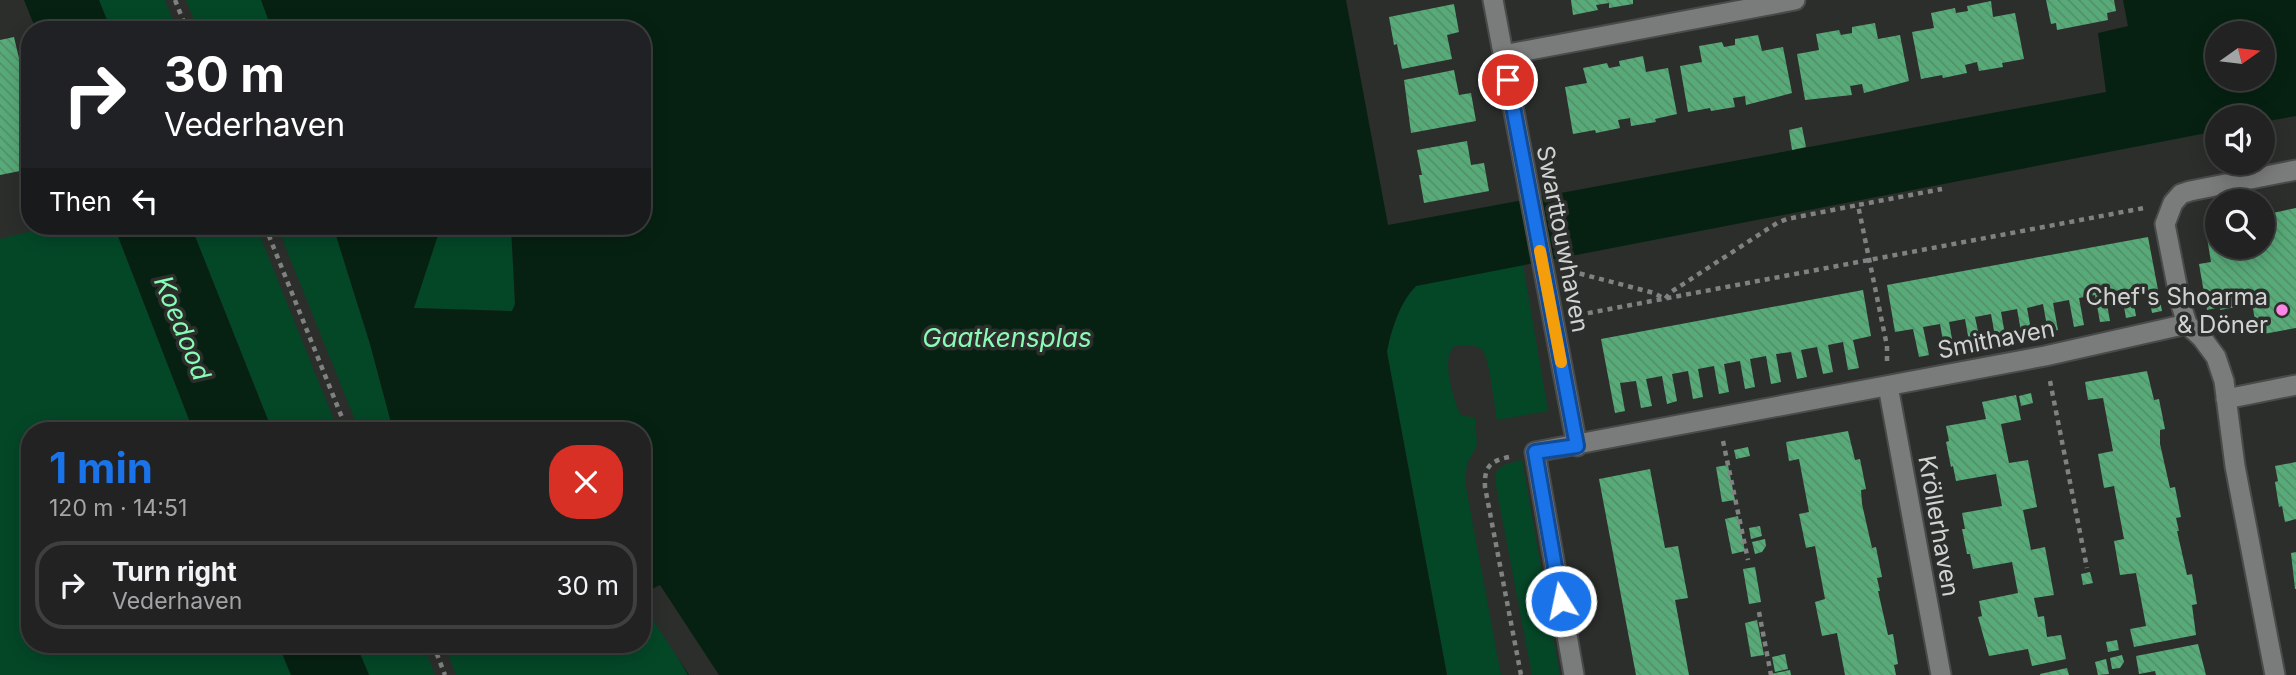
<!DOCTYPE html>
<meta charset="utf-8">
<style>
body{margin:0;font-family:Inter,sans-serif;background:#292a2a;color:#f1f3f6;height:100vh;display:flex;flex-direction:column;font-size:26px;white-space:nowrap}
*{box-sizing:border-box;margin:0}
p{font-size:23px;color:#a2a4a5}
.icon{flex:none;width:38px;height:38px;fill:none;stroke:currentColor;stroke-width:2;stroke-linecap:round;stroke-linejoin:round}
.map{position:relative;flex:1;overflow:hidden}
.side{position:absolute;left:21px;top:422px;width:630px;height:231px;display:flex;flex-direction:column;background:#212221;border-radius:28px;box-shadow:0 4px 18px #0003,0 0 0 2px #3e3f3f}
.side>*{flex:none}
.hud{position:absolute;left:21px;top:21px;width:630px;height:214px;border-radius:28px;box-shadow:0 4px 18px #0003,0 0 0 2px #3e3f3f;background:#202124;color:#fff;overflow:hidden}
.needle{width:46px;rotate:76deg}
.fabs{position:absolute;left:2205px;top:21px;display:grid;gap:14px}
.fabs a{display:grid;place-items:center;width:70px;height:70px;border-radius:50%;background:#212221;box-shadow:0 4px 18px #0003,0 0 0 2px #3e3f3f;font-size:35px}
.pin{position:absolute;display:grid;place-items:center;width:60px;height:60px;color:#fff;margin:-30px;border:4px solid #fff;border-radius:50%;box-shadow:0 2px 7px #0007}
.me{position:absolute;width:77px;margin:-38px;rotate:350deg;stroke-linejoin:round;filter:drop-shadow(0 0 5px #0008)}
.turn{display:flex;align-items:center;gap:24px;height:147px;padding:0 28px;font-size:32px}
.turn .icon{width:91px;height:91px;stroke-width:2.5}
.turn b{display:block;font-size:49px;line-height:60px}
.then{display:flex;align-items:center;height:66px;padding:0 28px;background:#0003;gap:14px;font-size:26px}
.round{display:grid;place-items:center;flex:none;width:74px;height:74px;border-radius:28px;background:#292a2a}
.head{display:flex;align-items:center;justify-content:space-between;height:119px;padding:0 28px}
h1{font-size:42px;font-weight:700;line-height:52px;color:#1a73e8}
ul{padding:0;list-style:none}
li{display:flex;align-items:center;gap:21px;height:88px;margin:0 14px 10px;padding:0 14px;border:4px solid #3e3f3f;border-radius:28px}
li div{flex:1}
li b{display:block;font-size:26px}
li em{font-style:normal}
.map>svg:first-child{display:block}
.green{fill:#044727}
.water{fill:#062112;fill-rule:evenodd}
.pier{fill:#2c2e2c}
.building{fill:url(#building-back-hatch)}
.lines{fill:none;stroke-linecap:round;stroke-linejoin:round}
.minor-casing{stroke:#494b4a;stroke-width:23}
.path{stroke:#808281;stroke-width:4.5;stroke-dasharray:5 5;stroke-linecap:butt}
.minor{stroke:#797c7a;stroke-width:19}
.route-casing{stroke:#114b97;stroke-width:18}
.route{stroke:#1a73e8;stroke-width:12}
.slow{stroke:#f59e0b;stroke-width:12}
.poi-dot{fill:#fc86e4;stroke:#2c2e2c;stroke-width:2.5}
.labels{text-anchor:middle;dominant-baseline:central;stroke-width:7;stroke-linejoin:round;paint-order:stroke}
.street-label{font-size:24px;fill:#d1d3d2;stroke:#2c2e2c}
.poi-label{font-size:24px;fill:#d1d3d2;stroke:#2c2e2c;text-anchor:end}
.water-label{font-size:26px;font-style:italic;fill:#8afbb6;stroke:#2c2e2c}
</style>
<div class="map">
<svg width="2296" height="675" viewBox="0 0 2296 675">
<defs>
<pattern id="building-back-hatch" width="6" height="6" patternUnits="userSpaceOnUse" patternTransform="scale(1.75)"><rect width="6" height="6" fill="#58ab79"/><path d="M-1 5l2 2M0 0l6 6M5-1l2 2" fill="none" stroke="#52906a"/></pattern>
</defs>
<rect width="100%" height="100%" fill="#2c2e2c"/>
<path class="green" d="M 99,0 L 165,0 L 177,30 L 111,30 Z
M 186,0 L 261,0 L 272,30 L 198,30 Z
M 51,226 L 114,226 L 193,430 L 30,430 L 30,644 L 278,644 L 291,675 L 0,675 L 0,239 Z
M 191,226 L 256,226 L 338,430 L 272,430 Z
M 277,226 L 333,226 L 370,344 L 393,430 L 359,430 Z
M 441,226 L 511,226 L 515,304 L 512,311 L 413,308 Z
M 1523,265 L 1548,411 L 1497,420 C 1494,405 1490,362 1483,351 C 1479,346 1474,346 1468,346 C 1463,345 1457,344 1453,348 C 1441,359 1454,403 1461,415 L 1475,418 L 1477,445 L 1467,464 L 1465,482 L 1501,675 L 1447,675 L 1387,352 C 1391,330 1400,302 1416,286 Z
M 1522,460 L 1560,675 L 1532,675 L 1495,481 C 1494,465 1508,464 1522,460 Z
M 642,596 L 688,675 L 456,675 L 444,644 L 642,644 Z
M 356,644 L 423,644 L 435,675 L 369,675 Z"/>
<path class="water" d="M 24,0 L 99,0 L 111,30 L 36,30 Z
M 261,0 L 1346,0 L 1388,225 L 2106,92 L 2098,33 L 2128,26 L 2123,0 L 2296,0 L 2296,116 L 2263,122 L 2263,117 L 2217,117 L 2217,131 L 1416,286 C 1400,302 1391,330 1387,352 L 1447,675 L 688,675 L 642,596 L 642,430 L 393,430 L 370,344 L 333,226 L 441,226 L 414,308 L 512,311 L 515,304 L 511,226 L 642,226 L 642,30 L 272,30 ZM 2217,33 L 2263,33 L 2263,79 L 2217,79 Z
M 114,226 L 191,226 L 272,430 L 193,430 Z
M 278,644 L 356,644 L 369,675 L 291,675 Z"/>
<path class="pier" d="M 660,585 L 719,675 L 689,675 L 647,611 L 642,603 L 642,594 Z"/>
<path class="building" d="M 1571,0 L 1633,0 L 1633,4 L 1609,8 L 1609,3 L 1596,5 L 1598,10 L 1573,15 Z
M 2046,0 L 2114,0 L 2116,11 L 2107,13 L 2108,20 L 2057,30 L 2056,23 L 2051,24 Z
M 1991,1 L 1993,17 L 2015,13 L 2024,59 L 2002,63 L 2003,67 L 1979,71 L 1977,62 L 1965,65 L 1967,73 L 1943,78 L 1942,75 L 1921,79 L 1912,32 L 1934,28 L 1931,13 L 1955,8 L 1956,13 L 1968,11 L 1967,6 Z
M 1454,4 L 1459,32 L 1447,35 L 1452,59 L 1402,69 L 1397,44 L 1394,45 L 1389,17 Z
M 1875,23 L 1878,39 L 1900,35 L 1909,81 L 1864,93 L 1862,84 L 1850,86 L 1852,95 L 1805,100 L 1797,54 L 1819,50 L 1816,34 L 1839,30 L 1841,35 L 1852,33 L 1852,27 Z
M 1758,35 L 1762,51 L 1783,47 L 1792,93 L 1746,105 L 1745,96 L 1733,98 L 1735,107 L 1711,111 L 1710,108 L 1688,112 L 1680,66 L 1702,62 L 1699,46 L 1722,42 L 1724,47 L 1735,45 L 1735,39 Z
M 14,37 L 30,105 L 30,169 L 0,175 L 0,40 Z
M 1643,56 L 1646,72 L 1668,68 L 1677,114 L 1655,119 L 1656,122 L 1631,126 L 1630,118 L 1618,120 L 1620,128 L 1596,133 L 1595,130 L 1573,134 L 1565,87 L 1587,83 L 1583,68 L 1607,63 L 1609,68 L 1620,66 L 1619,61 Z
M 1454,70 L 1459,95 L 1471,93 L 1476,121 L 1411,133 L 1404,80 Z
M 1802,127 L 1806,147 L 1792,150 L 1789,130 Z
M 1467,141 L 1471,165 L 1484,163 L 1489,191 L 1424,203 L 1419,175 L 1422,175 L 1417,150 Z
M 2296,208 L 2296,328 L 2258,335 L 2252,304 L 2220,310 L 2220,307 L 2207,310 L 2199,264 L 2211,262 L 2205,225 L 2217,223 L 2217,247 L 2263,247 L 2263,215 Z
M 2148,237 L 2162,311 L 2152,313 L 2147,285 L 2131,288 L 2136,316 L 2126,318 L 2121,290 L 2105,293 L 2110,321 L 2100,322 L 2095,295 L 2079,298 L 2084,325 L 2074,327 L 2069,300 L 2053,303 L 2058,330 L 2048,332 L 2043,304 L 2027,308 L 2032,335 L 2022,337 L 2017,309 L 2001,312 L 2006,340 L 1996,342 L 1991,314 L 1975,317 L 1981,345 L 1970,347 L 1965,319 L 1949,322 L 1954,350 L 1945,352 L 1940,324 L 1923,327 L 1929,355 L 1919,357 L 1913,329 L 1895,332 L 1887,285 Z
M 1863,290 L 1871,336 L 1853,340 L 1859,368 L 1848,370 L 1843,342 L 1828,345 L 1833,372 L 1823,374 L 1817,347 L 1801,350 L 1807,377 L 1797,379 L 1791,352 L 1776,354 L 1781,382 L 1771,384 L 1766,356 L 1750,359 L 1755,387 L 1745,389 L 1740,361 L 1724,364 L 1729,392 L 1719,394 L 1714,366 L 1698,369 L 1703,397 L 1693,399 L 1688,371 L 1672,374 L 1677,401 L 1667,404 L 1662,376 L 1646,379 L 1652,406 L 1641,408 L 1636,381 L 1620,383 L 1625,411 L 1615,413 L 1601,339 Z
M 2147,371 L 2154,400 L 2159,399 L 2165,429 L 2160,430 L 2160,444 L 2170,488 L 2175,487 L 2181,517 L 2176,518 L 2179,531 L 2177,531 L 2187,575 L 2192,574 L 2197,604 L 2192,605 L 2196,635 L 2134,647 L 2130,629 L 2146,626 L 2136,573 L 2120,575 L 2114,541 L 2124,539 L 2114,486 L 2104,488 L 2098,454 L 2113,451 L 2103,398 L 2088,400 L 2085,382 Z
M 2031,393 L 2033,403 L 2021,406 L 2019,396 Z
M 2016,395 L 2021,420 L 2001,424 L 2009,463 L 2028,460 L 2037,507 L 2023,510 L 2031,550 L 2045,547 L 2054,595 L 2034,598 L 2038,617 L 2044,616 L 2047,637 L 2061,635 L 2066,659 L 2032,666 L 2028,649 L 1989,656 L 1978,617 L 1982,616 L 1979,601 L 2018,593 L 2012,562 L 1973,569 L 1970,554 L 1967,554 L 1962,529 L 1965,529 L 1962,513 L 2002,506 L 1996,474 L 1956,481 L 1953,466 L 1951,467 L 1946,442 L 1949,441 L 1946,426 L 1986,419 L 1982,402 Z
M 1848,431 L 1855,460 L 1860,459 L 1866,489 L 1861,490 L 1862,504 L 1872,548 L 1876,547 L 1882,577 L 1877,578 L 1880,591 L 1878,591 L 1888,635 L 1893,634 L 1898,664 L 1894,665 L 1896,675 L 1845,675 L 1837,633 L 1822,636 L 1815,602 L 1825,599 L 1815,546 L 1806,548 L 1799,514 L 1809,512 L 1799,459 L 1789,461 L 1786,442 Z
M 1748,447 L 1750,456 L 1736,459 L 1734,450 Z
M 2296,462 L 2296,519 L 2285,522 L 2282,506 L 2279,507 L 2275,482 L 2278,481 L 2275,466 Z
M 1728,465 L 1735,500 L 1722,502 L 1716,467 Z
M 1650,469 L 1665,548 L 1678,546 L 1688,598 L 1675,600 L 1689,675 L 1636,675 L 1599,479 Z
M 1738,516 L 1745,551 L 1732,554 L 1725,519 Z
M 1760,526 L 1762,536 L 1751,539 L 1749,528 Z
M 1765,539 L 1766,546 L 1762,552 L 1755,554 L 1752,542 Z
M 2296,552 L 2296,589 L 2295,589 L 2291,553 Z
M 1755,567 L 1761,602 L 1749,604 L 1743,569 Z
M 2090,572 L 2093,583 L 2083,585 L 2081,574 Z
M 1757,620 L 1764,655 L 1751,657 L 1745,623 Z
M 2117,640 L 2119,650 L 2108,652 L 2106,642 Z
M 2198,644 L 2206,675 L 2156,675 L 2155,671 L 2139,674 L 2136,656 Z
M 1785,654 L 1788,669 L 1775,672 L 1772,657 Z
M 2122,655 L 2124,662 L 2120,668 L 2112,669 L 2110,658 Z
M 2106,659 L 2109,674 L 2098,675 L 2095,662 Z
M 2067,668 L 2069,675 L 2040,675 L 2040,674 Z
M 1790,670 L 1791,675 L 1771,675 L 1771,674 Z"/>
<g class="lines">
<defs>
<path id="minor" d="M 1493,0 L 1577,446
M 1503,55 L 1795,0
M 2187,324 L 2180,301 L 2165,224 L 2173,203 L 2181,194 L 2190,191 L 2296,170
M 1888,386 L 1941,675
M 2226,399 L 2296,385
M 1574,675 L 1535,452 L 2045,356 L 2187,324 L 2202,338 L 2216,357 L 2224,381 L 2235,466 L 2275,675"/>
</defs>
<use href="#minor" class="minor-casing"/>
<path class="path" d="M 175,0 L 187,30
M 265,226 L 347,430
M 1570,271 L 1654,293 L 1665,299 L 1671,292 L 1777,223 L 1787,219 L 1858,205
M 1578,315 L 2144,208
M 1887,361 L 1887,346 L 1858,205 L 1942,189
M 2050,381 L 2087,568
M 1723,441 L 1748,560
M 1509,457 C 1490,461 1484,467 1485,487 L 1521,675
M 1759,612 L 1771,675
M 433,644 L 445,675"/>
<use href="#minor" class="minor"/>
</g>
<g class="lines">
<defs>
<path id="route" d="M 1508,80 L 1577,446 L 1535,452 L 1561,601"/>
</defs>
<use href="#route" class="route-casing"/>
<use href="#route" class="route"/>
<path class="slow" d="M 1540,251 L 1561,362"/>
</g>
<circle class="poi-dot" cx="2282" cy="310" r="7"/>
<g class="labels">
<g class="street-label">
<text transform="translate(1563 239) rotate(79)">Swarttouwhaven</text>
<text transform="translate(1996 339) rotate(-11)">Smithaven</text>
<text transform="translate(1939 526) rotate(80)">Kröllerhaven</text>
</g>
<g class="poi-label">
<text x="2268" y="296">Chef's Shoarma<tspan x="2268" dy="28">&amp; Döner</tspan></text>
</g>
<g class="water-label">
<text transform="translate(183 328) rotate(68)">Koedood</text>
<text x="1007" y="337">Gaatkensplas</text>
</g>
</g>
</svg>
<div class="fabs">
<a><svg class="needle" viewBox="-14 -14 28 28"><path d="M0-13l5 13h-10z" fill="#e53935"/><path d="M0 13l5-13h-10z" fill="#a2a4a5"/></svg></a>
<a><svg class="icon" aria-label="sound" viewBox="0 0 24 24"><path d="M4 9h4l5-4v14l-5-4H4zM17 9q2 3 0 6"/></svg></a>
<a><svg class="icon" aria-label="search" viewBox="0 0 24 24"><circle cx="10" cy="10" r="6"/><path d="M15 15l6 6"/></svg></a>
</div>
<div class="pin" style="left:1508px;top:80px;background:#d93025"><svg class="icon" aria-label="arrive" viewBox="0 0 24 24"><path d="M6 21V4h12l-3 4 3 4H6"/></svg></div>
<svg class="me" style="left:1561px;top:601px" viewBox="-20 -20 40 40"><circle r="17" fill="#1a73e8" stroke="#fff" stroke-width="3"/><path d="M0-11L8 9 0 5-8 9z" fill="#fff"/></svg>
<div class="hud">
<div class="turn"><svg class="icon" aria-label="right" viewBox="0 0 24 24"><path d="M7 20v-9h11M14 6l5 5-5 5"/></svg><div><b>30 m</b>Vederhaven</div></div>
<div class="then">Then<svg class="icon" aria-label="left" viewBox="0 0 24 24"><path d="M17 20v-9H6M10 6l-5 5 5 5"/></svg></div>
</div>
<section class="side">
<div class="head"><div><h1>1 min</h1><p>120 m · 14:51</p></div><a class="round" style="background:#d93025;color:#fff"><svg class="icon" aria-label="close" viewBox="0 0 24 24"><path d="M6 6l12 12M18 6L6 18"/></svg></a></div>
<ul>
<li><svg class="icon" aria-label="right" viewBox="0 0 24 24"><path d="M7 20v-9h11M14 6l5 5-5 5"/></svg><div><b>Turn right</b><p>Vederhaven</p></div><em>30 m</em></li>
</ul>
</section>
</div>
